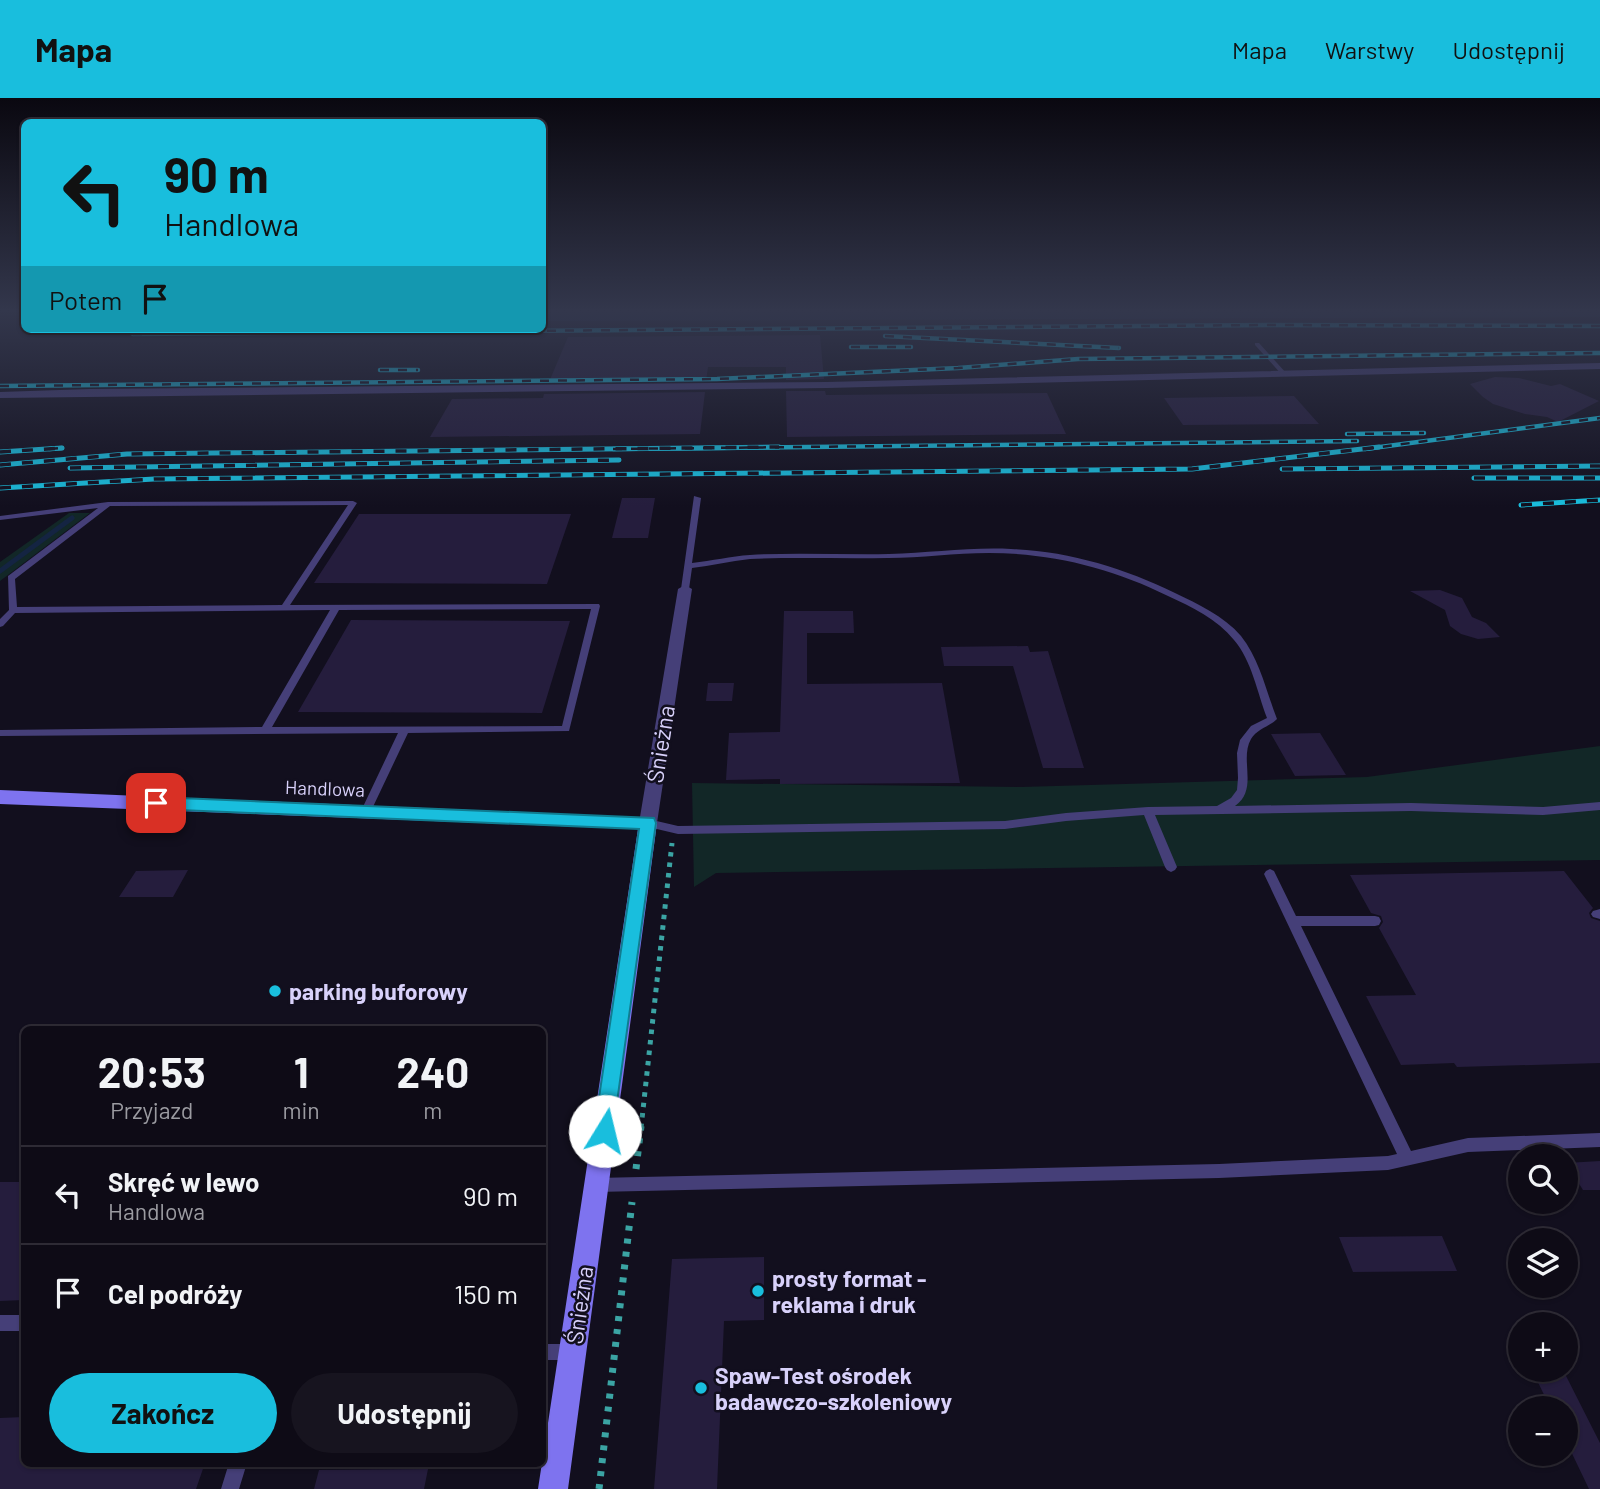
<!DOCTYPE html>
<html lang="pl">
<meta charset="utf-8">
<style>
body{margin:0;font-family:Barlow,sans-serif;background:#17141f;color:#f1f3f6;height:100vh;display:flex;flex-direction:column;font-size:26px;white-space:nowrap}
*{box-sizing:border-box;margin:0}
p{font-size:23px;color:#9b9ba1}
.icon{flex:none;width:38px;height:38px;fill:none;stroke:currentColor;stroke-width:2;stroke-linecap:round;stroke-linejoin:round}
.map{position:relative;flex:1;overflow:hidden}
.side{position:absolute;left:21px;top:928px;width:525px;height:441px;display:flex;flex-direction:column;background:#0e0b16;border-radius:10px;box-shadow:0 2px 5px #0004,0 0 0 2px #2e2b35}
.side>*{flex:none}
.banner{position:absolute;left:21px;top:21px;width:525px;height:214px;border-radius:10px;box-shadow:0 2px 5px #0004,0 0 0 2px #2e2b35;background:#19bedd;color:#111;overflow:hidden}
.fabs{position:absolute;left:1508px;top:1046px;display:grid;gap:14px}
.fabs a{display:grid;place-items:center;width:70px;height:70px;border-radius:50%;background:#0e0b16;box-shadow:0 2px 5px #0004,0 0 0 2px #2e2b35;font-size:35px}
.pin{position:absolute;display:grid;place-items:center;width:60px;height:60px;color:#fff;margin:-30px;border-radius:14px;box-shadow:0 4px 10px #0006}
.me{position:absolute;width:77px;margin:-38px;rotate:9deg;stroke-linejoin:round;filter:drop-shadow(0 0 5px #0008)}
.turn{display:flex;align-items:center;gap:24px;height:147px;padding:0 28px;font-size:32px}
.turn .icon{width:91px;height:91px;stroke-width:2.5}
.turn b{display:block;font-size:49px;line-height:60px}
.then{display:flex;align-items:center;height:66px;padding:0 28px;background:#0003;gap:14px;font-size:26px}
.eta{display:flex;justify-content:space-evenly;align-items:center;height:119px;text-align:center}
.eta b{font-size:42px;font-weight:700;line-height:49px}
.cta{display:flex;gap:14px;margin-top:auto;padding:14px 28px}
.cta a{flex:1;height:80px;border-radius:42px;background:#19bedd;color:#111;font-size:28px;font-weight:700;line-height:80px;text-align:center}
.cta a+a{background:#17141f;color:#f1f3f6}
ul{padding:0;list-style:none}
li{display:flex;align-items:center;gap:21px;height:98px;padding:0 28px;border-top:2px solid #2e2b35}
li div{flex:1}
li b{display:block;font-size:26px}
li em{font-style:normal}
header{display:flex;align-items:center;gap:42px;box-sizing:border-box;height:98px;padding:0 35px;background:#19bedd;color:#111}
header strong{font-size:33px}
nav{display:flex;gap:38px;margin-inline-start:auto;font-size:24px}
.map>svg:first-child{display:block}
.green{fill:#122727}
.water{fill:#142442}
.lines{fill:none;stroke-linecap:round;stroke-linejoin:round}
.stream{stroke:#142442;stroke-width:5}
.building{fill:#251d3d}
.path-far1{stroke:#3ba4a4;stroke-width:5;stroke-dasharray:4.5 6;stroke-linecap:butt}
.path{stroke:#3ba4a4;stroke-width:7;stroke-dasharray:5 8;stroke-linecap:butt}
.lane{fill:#453f78;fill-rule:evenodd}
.street{fill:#453f78;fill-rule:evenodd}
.secondary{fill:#7e73ef;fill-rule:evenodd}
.rail-far1-casing{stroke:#19bedd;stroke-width:4.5}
.rail-casing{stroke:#19bedd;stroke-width:5}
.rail-far1{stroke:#120f1e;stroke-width:2.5;stroke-dasharray:9;stroke-linecap:butt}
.rail{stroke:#120f1e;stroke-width:3.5;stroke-dasharray:11;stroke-linecap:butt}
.route{fill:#19bedd;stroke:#107c90;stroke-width:2}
.poi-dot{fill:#19bedd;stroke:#120f1e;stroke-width:2.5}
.labels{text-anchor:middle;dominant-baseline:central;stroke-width:5;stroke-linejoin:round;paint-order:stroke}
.street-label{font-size:19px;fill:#d8d1fa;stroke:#120f1e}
.near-street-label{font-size:23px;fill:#d8d1fa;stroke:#120f1e}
.near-poi-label{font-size:23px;font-weight:bold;fill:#d8d1fa;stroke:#120f1e;text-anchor:start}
</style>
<header>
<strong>Mapa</strong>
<nav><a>Mapa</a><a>Warstwy</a><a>Udostępnij</a></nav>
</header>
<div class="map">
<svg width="1600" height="1391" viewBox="0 0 1600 1391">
<rect width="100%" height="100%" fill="#120f1e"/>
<path class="green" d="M 69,415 L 90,415 L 0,483 L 0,464 Z
M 1600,648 L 1600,762 L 716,775 L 694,789 L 692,685 L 1021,689 L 1367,679 Z"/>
<path class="water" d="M 543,214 L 1600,214 L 1600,219 L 543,223 Z"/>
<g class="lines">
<path class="stream" d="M 0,473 L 72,420"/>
</g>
<path class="building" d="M 820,237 L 824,281 L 786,282 L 786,269 L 708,269 L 706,283 L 549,284 L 568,239 Z
M 1495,279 L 1519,280 L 1551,288 L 1560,286 L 1599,303 L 1558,324 L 1547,319 L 1525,316 L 1493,306 L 1483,299 L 1470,286 Z
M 786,293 L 825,293 L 826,297 L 1047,295 L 1066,336 L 787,339 Z
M 705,294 L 700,336 L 430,339 L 452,301 L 543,300 L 544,296 Z
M 1294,298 L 1319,326 L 1183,327 L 1164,300 Z
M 622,400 L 655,400 L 648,440 L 612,440 Z
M 359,416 L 571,416 L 547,486 L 314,485 Z
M 1440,492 L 1462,500 L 1472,519 L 1486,525 L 1500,539 L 1478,541 L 1461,536 L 1450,528 L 1445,512 L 1410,493 Z
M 784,513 L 853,513 L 854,535 L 807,535 L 807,586 L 942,585 L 960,685 L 780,686 L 780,681 L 726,682 L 729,635 L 780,634 Z
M 351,522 L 570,523 L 542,615 L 298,614 Z
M 1028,548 L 1030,554 L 1048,553 L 1084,670 L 1043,670 L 1013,568 L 944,568 L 941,549 Z
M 708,585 L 734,585 L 732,603 L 706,603 Z
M 1320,635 L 1346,677 L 1295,678 L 1271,636 Z
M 188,772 L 173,799 L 119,799 L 136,773 Z
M 1564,773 L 1593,810 L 1589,815 L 1591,820 L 1600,823 L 1600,965 L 1457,969 L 1454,965 L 1401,967 L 1366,898 L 1416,897 L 1379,830 L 1383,824 L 1381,818 L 1371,815 L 1350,777 Z
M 1600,1063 L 1600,1092 L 1583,1092 L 1566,1065 Z
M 0,1084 L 24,1084 L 24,1202 L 0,1203 Z
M 1442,1138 L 1457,1173 L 1353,1174 L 1339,1139 Z
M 764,1159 L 764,1222 L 724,1223 L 717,1391 L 654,1391 L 672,1161 Z
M 1532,1272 L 1563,1272 L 1600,1345 L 1600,1391 L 1589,1391 L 1566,1343 L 1566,1311 L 1551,1311 Z
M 24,1319 L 24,1365 L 205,1365 L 196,1391 L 0,1391 L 0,1320 Z
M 428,1371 L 424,1391 L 314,1391 L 319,1372 Z"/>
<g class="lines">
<path class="path-far1" d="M 641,1030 L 672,745"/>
<path class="path" d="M 636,1071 L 641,1028
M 599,1391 L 632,1104"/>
<path class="lane" d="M 1255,245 L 1259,245 L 1287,276 L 1287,278 L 1283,278 L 1255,247 Z
M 694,398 L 701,400 L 692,465 C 712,463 731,458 750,457 C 796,454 843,457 889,456 C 930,455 970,449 1011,451 C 1068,453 1124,470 1175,495 C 1198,506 1224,518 1241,538 C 1260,562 1266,593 1277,621 C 1269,629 1257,631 1251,641 C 1239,662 1259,691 1235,708 L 1411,705 L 1543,709 L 1600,704 L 1600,712 L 1543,717 L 1411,713 L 1155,717 L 1177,769 L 1175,772 L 1171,774 L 1167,772 L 1165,769 L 1144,717 L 1066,723 L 1005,731 L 678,736 L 644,728 L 643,725 L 644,722 L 648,721 L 678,728 L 1005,723 L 1066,715 L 1148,709 L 1217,708 L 1231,700 L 1237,692 L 1238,680 L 1237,655 L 1240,642 L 1251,628 L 1267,620 C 1257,594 1252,563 1234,542 C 1217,521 1192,509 1168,498 C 1112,470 1051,455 989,455 C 955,455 921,460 888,460 C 842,461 796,459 750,461 C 730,463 711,468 692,470 L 689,491 L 688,493 L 682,493 L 681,491 Z
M 353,403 L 357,405 L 290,507 L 599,506 L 600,508 L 569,633 L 408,635 L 371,713 L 370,716 L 362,716 L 361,713 L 398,635 L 0,638 L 0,632 L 262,629 L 330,512 L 15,515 L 3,528 L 0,529 L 0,521 L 9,512 L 8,478 L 98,410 L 0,422 L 0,418 L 108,404 ZM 348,407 L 282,507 L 17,509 L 15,481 L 110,408 ZM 591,511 L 562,628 L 272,629 L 339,512 Z
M 1270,771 L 1274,773 L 1296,818 L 1375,818 L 1379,819 L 1381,823 L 1379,827 L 1375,828 L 1301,828 L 1411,1053 L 1468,1040 L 1600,1035 L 1600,1049 L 1468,1054 L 1388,1072 L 1219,1080 L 596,1094 L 591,1092 L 589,1087 L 591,1082 L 596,1080 L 1219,1066 L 1388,1058 L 1397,1056 L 1264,776 L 1266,773 Z
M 1600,811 L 1600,821 L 1593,819 L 1591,816 L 1593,813 Z
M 0,1217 L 24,1217 L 24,1233 L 0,1233 Z
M 542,1246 L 573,1246 L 579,1248 L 581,1254 L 579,1260 L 573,1262 L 542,1262 Z
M 229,1365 L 247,1365 L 239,1391 L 221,1391 Z"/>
<path class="street" d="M 1600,265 L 1600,271 L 827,290 L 0,300 L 0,294 L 90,291 L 827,284 Z
M 685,487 L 692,491 L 657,725 L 654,730 L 642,730 L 639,725 L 678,491 Z"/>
<path class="secondary" d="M 0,692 L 654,720 L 657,725 L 568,1391 L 538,1391 L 638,731 L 0,706 Z"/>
<defs>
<path id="rail-far1" d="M 133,236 L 1267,227 L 1600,228
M 885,238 L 1119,250
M 851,249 L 911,249
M 380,272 L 418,272
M 0,288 L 717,281 L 958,270 L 1078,261 L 1600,255
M 1347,336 L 1424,335
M 49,351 L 62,350
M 613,351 L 1357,343
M 1365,351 L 1600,320"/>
<path id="rail" d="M 0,354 L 62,350
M 0,367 L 127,356 L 779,349
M 70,370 L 619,362
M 1282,371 L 1600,368
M 1474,380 L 1600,380
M 0,390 L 154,381 L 1192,371 L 1379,349
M 1521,407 L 1600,402"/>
</defs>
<use href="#rail-far1" class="rail-far1-casing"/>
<use href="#rail" class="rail-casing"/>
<use href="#rail-far1" class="rail-far1"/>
<use href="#rail" class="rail"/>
</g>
<linearGradient id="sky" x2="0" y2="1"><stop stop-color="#0a0810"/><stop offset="0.52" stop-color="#33374c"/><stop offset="1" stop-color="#33374c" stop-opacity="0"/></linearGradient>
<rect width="1600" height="409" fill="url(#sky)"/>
<path class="route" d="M 156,699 L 654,720 L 656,725 L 612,1040 L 605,1043 L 597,1040 L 594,1033 L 639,731 L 156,711 L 148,705 Z"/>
<g class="poi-dot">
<circle cx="275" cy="893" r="7"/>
<circle cx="758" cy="1193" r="7"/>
<circle cx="701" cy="1290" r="7"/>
</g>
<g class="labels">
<g class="street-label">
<text transform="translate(325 690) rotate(2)">Handlowa</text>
</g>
<g class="near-street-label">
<text transform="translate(660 646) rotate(-81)">Śnieżna</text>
<text transform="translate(579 1207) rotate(-82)">Śnieżna</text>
</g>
<g class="near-poi-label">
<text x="289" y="893">parking buforowy</text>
<text x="772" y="1180">prosty format -<tspan x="772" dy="26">reklama i druk</tspan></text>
<text x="715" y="1277">Spaw-Test ośrodek<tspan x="715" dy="26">badawczo-szkoleniowy</tspan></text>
</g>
</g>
</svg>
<div class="fabs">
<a><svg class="icon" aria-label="search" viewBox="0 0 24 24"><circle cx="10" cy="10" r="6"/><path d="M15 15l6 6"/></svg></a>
<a><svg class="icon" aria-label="layers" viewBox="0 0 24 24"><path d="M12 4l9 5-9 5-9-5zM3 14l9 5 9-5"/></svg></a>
<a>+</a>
<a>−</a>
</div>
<div class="pin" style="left:156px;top:705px;background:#d93025"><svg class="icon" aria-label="arrive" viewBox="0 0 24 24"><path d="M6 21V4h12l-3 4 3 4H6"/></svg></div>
<svg class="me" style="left:605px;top:1033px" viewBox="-20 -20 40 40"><circle r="19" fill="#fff"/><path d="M0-13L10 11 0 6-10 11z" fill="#19bedd"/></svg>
<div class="banner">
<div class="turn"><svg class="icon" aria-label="left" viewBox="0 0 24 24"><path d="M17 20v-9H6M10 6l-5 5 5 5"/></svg><div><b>90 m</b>Handlowa</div></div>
<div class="then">Potem<svg class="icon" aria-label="arrive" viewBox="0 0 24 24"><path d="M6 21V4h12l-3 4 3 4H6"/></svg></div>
</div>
<section class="side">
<div class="eta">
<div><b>20:53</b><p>Przyjazd</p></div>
<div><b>1</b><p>min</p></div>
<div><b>240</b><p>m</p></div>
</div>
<ul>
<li><svg class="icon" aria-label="left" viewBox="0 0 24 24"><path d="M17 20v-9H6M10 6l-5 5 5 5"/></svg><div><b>Skręć w lewo</b><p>Handlowa</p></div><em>90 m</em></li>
<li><svg class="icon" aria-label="arrive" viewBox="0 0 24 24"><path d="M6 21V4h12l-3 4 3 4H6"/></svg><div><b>Cel podróży</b></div><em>150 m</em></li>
</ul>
<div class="cta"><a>Zakończ</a><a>Udostępnij</a></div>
</section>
</div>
